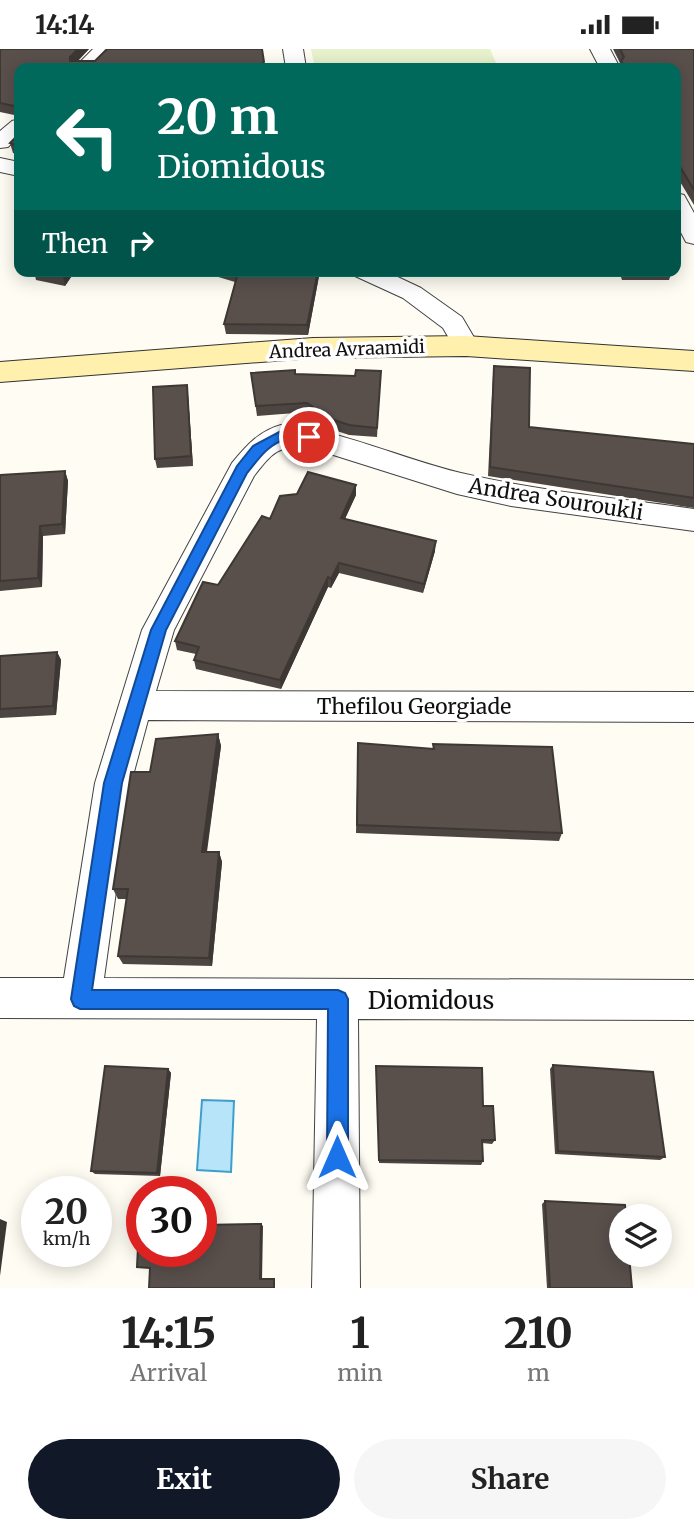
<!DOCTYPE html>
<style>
body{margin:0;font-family:Merriweather,serif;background:#f6f6f6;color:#222;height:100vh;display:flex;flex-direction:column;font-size:26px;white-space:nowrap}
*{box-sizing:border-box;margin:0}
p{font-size:23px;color:#767676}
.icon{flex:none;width:38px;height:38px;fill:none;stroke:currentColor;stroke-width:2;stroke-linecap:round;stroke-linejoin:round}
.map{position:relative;height:1239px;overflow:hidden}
.details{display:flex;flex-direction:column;background:#fff;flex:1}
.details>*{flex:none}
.banner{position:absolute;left:14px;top:14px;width:667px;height:214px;border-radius:14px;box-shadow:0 4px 18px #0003;background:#00695c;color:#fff;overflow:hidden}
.fabs{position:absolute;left:609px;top:1155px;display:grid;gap:14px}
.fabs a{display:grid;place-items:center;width:63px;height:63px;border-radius:50%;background:#fff;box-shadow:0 4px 18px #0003;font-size:35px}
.speed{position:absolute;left:21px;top:1127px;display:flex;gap:14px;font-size:35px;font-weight:700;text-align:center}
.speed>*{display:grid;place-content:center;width:91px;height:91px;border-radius:50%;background:#fff;box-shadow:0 4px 18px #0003;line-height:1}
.speed small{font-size:18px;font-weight:400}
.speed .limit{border:10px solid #d22;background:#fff;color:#111}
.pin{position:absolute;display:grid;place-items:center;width:60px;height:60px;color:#fff;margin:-30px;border:4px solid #fff;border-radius:50%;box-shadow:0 2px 7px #0007}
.me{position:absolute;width:77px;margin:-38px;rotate:0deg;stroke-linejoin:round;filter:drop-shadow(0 0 5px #0008)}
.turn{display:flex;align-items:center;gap:24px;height:147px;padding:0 28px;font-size:32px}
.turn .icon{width:91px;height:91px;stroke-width:2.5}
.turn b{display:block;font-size:49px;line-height:60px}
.then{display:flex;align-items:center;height:66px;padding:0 28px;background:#0003;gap:14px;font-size:26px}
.eta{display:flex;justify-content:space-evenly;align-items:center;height:119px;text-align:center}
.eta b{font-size:42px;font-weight:700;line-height:49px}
.button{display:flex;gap:14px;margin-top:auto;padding:14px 28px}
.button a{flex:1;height:80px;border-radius:42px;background:#111827;color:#fff;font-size:28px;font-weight:700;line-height:80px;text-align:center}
.button a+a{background:#f6f6f6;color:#222}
.status{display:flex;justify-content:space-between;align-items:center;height:49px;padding:0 35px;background:#fff;direction:ltr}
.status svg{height:19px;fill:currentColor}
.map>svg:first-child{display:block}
.pitch{fill:#e8f2cd}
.water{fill:#b7e4f8;stroke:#3c9fd0;stroke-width:2}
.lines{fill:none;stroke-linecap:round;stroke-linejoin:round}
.street-casing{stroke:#434343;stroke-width:2}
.secondary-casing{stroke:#323232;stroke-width:2}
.street{fill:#fff;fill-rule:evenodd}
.secondary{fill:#fff0ae;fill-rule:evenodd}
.wall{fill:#4d4541}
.shaded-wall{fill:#3e3835}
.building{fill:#59504c;stroke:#3e3835;stroke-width:2}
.route{fill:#1a73e8;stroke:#114b97;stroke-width:2}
.labels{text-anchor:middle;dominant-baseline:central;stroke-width:7;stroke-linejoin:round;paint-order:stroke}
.far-street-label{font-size:18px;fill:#101010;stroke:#fff}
.street-label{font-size:21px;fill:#101010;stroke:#fff}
.near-street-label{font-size:24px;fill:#101010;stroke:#fff}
</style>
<div class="status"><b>14:14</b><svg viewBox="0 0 49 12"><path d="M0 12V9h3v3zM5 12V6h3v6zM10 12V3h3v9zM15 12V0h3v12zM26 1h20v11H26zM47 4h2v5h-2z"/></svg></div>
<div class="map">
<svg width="694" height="1239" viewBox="0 0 694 1239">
<rect width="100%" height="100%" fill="#fffcf3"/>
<path class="pitch" d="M 311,0 L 490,0 L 498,19 L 315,19 Z"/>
<path class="water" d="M 202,1051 L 234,1052 L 231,1123 L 197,1121 Z"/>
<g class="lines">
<defs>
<path id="street" d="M 93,0 L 114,0 L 95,19 L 74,19 Z
M 283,0 L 303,0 L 306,19 L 286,19 Z
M 590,0 L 610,0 L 620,19 L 600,19 Z
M 19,70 L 19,87 L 8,98 L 0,99 L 0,82 L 12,72 Z
M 0,109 L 19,113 L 19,127 L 0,123 Z
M 676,144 L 684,146 L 694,164 L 694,195 L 686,193 L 676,174 Z
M 352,222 L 385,222 L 421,239 L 462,268 L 479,297 L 475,303 L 466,305 L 457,303 L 443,279 L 403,249 L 355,227 Z
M 281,376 C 343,381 401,410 461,424 C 538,442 616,449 694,460 L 694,482 L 511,457 L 457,445 L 308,398 C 278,396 272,404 254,427 L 174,581 L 156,642 L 694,643 L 694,673 L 148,671 L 131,734 L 104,929 L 694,931 L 694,971 L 358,970 L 360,1239 L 312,1239 L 317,970 L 0,969 L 0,929 L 64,929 L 95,734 L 142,581 L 232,414 C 246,397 259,382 281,376 Z"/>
<path id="secondary" d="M 466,287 L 694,302 L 694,322 L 466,307 L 313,309 L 0,333 L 0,313 L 313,289 Z"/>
</defs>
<use href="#street" class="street-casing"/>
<use href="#secondary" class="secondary-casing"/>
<use href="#street" class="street"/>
<use href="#secondary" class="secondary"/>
</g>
<path class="wall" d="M 0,0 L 89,0 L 78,12 L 19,19 L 19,67 L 0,63 Z
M 613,0 L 694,0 L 694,156 L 676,126 L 676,19 L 619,19 L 620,14 Z
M 19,85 L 19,106 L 13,104 L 10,94 Z
M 34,222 L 75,222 L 65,237 L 36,231 Z
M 214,222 L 318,222 L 319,227 L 308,286 L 226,285 L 224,275 L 235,233 L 215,227 Z
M 619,222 L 672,222 L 669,231 L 622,231 Z
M 494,317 L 529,378 L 694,395 L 694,459 L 488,427 L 493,326 Z
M 381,322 L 377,388 L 349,386 L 334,381 L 308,363 L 257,367 L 251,324 L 355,327 Z
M 187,336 L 188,346 L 193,417 L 157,419 L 155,410 Z
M 65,422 L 68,432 L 65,485 L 43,487 L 42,538 L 0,542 L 0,426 Z
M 356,436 L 356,446 L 345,470 L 435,502 L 423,544 L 339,524 L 331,539 L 328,538 L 281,640 L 196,620 L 194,611 L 196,605 L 177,601 L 175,592 L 270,470 L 297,445 Z
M 57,603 L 61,611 L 56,666 L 0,669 L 0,607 Z
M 218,685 L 221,697 L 207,803 L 219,803 L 222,813 L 212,917 L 123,915 L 118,907 L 127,850 L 118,850 L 113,840 L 150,723 Z
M 358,694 L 433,700 L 433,695 L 562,784 L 559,792 L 356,784 Z
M 553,1016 L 665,1108 L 660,1111 L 555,1105 L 550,1020 Z
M 376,1017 L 483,1057 L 495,1091 L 492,1095 L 482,1094 L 483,1112 L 481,1116 L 379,1114 Z
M 168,1020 L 171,1024 L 160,1127 L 95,1125 L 91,1122 Z
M 545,1152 L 632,1239 L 547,1239 L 542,1155 Z"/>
<path class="shaded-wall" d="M 78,0 L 89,0 L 72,17 L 72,19 L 70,8 Z
M 264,13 L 265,19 L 258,19 Z
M 66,222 L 75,222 L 65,237 L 63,227 Z
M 318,222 L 319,222 L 319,227 L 308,286 L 307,276 Z
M 187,336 L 188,346 L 193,417 L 191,407 Z
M 65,422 L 68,432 L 65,485 L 62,475 Z
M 356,436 L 356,446 L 341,478 L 341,469 Z
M 40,477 L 43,487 L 42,538 L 38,529 Z
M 436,492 L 435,502 L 423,544 L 424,535 Z
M 339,514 L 339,524 L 331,539 L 331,530 Z
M 328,528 L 328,538 L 281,640 L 280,631 Z
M 57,603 L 61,611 L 56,666 L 53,657 Z
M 218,685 L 221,697 L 205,813 L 202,803 Z
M 219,803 L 222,813 L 212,917 L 209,909 Z
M 168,1020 L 171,1024 L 160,1127 L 157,1124 Z
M 0,1170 L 7,1173 L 0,1227 Z
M 261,1175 L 263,1177 L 262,1231 L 260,1230 Z"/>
<path class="building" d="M 0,0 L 78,0 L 70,8 L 70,12 L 95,12 L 107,0 L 262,0 L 264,13 L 258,19 L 19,19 L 19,58 L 0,54 Z
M 620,0 L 694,0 L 694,141 L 676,111 L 676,19 L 626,19 L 621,12 L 624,8 Z
M 19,85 L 19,97 L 10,94 Z
M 41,222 L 66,222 L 63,227 Z
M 231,222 L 318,222 L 307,276 L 224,275 L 238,224 Z
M 494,317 L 530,319 L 529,378 L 694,395 L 694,449 L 490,418 Z
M 295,321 L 295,325 L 355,327 L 356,321 L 381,322 L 377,379 L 349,376 L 334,371 L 307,354 L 256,357 L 251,324 Z
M 187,336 L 191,407 L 155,410 L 153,338 Z
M 65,422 L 62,475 L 40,477 L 38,529 L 0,532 L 0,426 Z
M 308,423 L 356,436 L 341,469 L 436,492 L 424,535 L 339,514 L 331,530 L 328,528 L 280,631 L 194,611 L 199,598 L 175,592 L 203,533 L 218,536 L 262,467 L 270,470 L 280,447 L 297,445 Z
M 57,603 L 53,657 L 0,660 L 0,607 Z
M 218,685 L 202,803 L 219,803 L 209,909 L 118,907 L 128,840 L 113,840 L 131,723 L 150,723 L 156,690 Z
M 358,694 L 434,700 L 433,695 L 552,698 L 562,784 L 357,776 Z
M 553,1016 L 653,1023 L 665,1108 L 558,1102 Z
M 105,1017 L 168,1020 L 157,1124 L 91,1122 Z
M 376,1017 L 482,1019 L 483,1057 L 493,1057 L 495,1091 L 482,1091 L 483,1112 L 379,1111 Z
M 545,1152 L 625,1156 L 626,1167 L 621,1167 L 621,1206 L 629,1206 L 632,1239 L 550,1239 Z
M 261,1175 L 260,1230 L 274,1230 L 274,1239 L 149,1239 L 150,1219 L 137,1218 L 139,1177 L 142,1177 L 142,1202 L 201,1202 L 201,1176 Z"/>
<path class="route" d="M 281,382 L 309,383 L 316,388 C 307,397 296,389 285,391 C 269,394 257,412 247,424 L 166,581 L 122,734 L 92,941 L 338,941 L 345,944 L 348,950 L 348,1108 L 345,1115 L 337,1118 L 330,1115 L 327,1108 L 328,960 L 80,960 L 74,957 L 71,950 L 104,734 L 151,581 L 237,417 L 253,397 Z"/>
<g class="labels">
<g class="far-street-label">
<text transform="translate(347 300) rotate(-2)">Andrea Avraamidi</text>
</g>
<g class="street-label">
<text transform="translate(556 450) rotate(9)">Andrea Souroukli</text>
<text x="414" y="657">Thefilou Georgiade</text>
</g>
<g class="near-street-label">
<text x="431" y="951">Diomidous</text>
</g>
</g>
</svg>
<div class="fabs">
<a><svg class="icon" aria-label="layers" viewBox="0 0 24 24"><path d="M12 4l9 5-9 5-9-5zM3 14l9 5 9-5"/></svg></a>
</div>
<div class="speed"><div>20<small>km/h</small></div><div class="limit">30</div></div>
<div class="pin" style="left:309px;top:388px;background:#d93025"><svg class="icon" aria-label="arrive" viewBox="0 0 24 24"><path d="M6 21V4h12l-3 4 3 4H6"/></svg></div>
<svg class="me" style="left:337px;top:1108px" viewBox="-20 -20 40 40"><path d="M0-17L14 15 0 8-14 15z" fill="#1a73e8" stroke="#fff" stroke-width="4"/></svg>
<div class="banner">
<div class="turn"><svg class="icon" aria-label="left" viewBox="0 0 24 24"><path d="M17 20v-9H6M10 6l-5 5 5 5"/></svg><div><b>20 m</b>Diomidous</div></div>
<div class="then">Then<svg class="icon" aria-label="right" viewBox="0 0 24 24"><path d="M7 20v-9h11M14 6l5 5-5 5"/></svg></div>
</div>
</div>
<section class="details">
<div class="eta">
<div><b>14:15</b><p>Arrival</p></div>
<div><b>1</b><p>min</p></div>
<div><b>210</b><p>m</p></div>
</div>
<div class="button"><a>Exit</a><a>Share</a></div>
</section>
